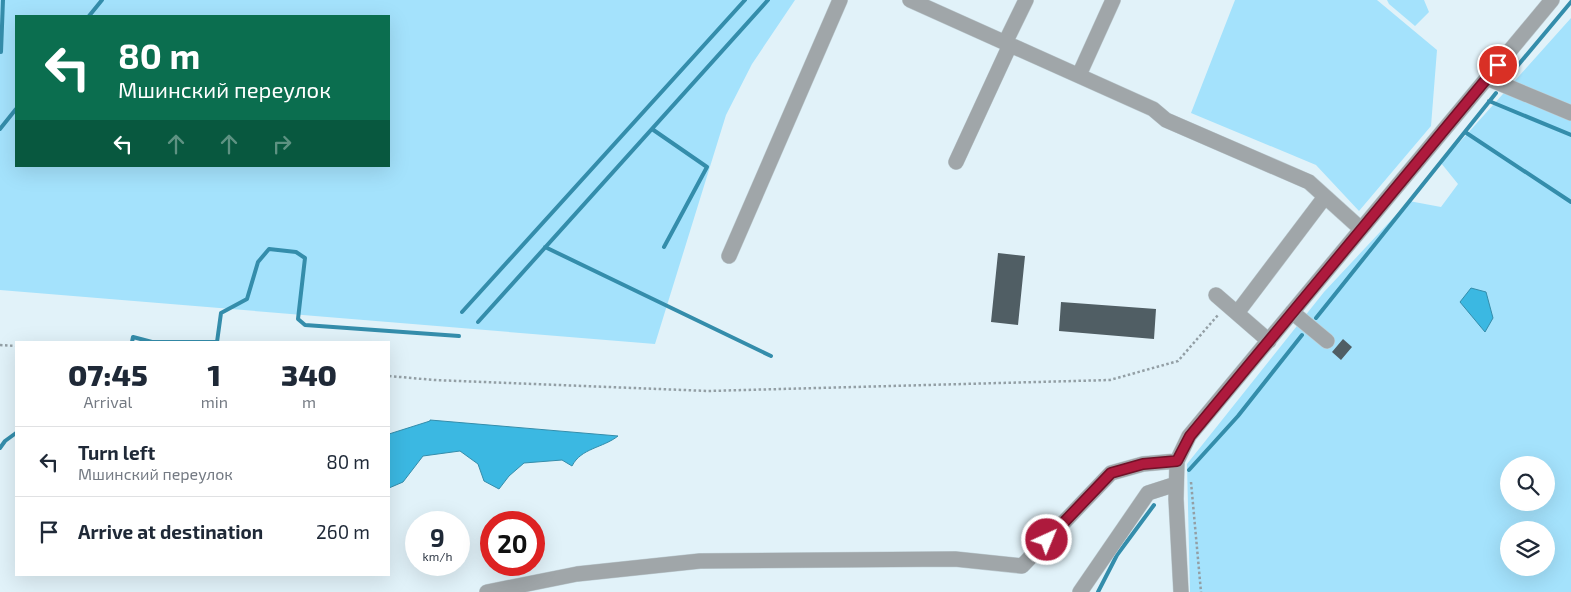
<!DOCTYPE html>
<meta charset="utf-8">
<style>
body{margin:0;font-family:"Exo 2",sans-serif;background:#f2f2f3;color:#1f2937;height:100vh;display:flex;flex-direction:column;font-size:19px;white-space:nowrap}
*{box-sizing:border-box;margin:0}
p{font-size:16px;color:#747a83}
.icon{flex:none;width:28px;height:28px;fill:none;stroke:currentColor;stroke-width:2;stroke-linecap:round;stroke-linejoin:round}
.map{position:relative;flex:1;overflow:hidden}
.panel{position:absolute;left:15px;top:341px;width:375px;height:235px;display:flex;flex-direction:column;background:#fff;border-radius:0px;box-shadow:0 5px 20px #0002}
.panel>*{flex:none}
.hud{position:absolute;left:15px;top:15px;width:375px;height:152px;border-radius:0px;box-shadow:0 5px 20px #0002;background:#0b6e4f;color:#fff;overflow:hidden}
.buttons{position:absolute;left:1500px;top:456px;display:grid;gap:10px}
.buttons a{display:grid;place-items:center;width:55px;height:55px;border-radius:50%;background:#fff;box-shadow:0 5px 20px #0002;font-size:25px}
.speed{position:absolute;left:405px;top:511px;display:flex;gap:10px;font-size:25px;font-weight:700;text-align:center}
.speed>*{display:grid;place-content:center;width:65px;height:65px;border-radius:50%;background:#fff;box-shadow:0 5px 20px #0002;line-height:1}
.speed small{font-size:12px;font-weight:400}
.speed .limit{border:8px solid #d22;background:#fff;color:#111}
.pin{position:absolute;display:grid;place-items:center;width:42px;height:42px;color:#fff;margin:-21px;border:2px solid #fff;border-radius:50%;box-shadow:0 1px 5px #0007}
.me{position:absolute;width:55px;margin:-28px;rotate:44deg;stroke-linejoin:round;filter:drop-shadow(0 0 4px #0008)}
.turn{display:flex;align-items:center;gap:18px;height:105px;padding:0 20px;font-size:22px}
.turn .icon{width:65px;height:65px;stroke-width:2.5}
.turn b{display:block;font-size:35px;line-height:42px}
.lanes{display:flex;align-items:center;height:48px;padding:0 20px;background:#0003;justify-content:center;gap:25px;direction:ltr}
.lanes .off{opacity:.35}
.eta{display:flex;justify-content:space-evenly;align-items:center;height:85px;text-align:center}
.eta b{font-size:30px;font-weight:800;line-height:35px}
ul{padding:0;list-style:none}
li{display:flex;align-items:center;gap:15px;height:70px;padding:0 20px;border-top:1px solid #e0e1e3}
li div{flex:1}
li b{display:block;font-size:19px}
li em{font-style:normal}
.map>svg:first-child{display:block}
.green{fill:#a4e2fc;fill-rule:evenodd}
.water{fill:#3bb8e2;stroke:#348dab}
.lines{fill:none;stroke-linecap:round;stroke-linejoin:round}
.stream{stroke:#348dab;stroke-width:4}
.building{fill:#505e64}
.minor-casing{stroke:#bfced4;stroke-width:16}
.path{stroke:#939fa5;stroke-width:2.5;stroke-dasharray:2.5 2.5;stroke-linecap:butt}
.minor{stroke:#a0a6a9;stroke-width:15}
.route-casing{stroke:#711128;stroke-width:12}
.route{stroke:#ae1a3d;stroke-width:9}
</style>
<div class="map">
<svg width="1571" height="592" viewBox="0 0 1571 592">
<rect width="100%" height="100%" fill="#e1f2f9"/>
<path class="green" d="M 0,0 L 795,0 L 752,64 L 726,115 L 655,344 L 0,290 ZM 16,16 L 389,16 L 389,166 L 16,166 Z
M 1235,0 L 1377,0 L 1437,50 L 1431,126 L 1359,211 L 1316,165 L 1191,113 Z
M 1387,0 L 1424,0 L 1429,12 L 1415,26 L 1389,4 Z
M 1571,18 L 1571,592 L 1190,592 L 1187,464 L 1324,292 L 1409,201 L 1441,207 L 1458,184 L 1441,163 ZM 1509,465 L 1546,465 L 1546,502 L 1509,502 ZM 1509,530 L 1546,530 L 1546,568 L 1509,568 Z"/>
<path class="water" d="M 1471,288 L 1486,292 L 1493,318 L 1485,332 L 1460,302 Z
M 430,421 L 430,420 L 618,436 C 603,448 581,448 572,466 L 562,460 L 524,463 L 509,476 L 499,489 L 484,481 L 478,464 L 460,451 L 423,456 L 403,482 L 389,488 L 389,434 Z"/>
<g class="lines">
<path class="stream" d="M 89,16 L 102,0
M 1,52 L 3,0
M 1509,76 L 1571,2
M 1489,101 L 1571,135
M 0,129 L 16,109
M 652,129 L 707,167 L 664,247
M 1465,132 L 1571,202
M 545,247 L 771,356
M 462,312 L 745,0
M 1316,318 L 1496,93
M 478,322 L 768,0
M 132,342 L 133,337 L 152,342 L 217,342 L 221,313 L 247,299 L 258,262 L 269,249 L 296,252 L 305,258 L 298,319 L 305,325 L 459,336
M 0,448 L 5,441 L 16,433
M 1189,470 L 1238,416 L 1302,335
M 1098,592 L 1117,555 L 1154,505"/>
</g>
<path class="building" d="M 998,253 L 1025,256 L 1018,325 L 991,322 Z
M 1061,302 L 1156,309 L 1154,339 L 1059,331 Z
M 1343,339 L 1352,347 L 1341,360 L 1332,352 Z"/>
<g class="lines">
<defs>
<path id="minor" d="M 910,0 L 1153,109 L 1166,120 L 1309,182 L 1361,229
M 1005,43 L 1026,0
M 1079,75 L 1113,0
M 1487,78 L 1571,113
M 956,162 L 1010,45
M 729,256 L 840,0
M 1216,295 L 1269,341
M 1292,312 L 1327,341
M 1237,313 L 1321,202
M 487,592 L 577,574 L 700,561 L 955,559 L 1022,566 L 1111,473 L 1143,464 L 1177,461
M 1080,592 L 1148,493 L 1176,484
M 1181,592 L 1176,499 L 1177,461 L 1189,436 L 1552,0"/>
</defs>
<use href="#minor" class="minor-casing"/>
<path class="path" d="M 0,345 L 16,346
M 389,376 L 434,380 L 708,391 L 1110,380 L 1178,361 L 1218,315
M 1191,482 L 1201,592"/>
<use href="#minor" class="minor"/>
</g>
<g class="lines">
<defs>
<path id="route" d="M 1047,540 L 1111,473 L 1143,464 L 1177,461 L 1190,436 L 1498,65"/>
</defs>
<use href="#route" class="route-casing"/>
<use href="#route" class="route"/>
</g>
</svg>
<div class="buttons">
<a><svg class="icon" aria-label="search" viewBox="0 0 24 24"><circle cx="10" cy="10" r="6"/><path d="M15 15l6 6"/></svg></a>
<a><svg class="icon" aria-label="layers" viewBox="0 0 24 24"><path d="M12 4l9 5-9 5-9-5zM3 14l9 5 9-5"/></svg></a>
</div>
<div class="speed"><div>9<small>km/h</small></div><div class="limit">20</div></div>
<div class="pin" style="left:1498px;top:65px;background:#d93025"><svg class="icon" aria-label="arrive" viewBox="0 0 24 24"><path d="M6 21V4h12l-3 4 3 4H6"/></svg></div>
<svg class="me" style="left:1047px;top:540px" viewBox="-20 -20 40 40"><circle r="17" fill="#ae1a3d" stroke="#fff" stroke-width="3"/><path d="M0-11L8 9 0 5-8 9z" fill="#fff"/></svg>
<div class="hud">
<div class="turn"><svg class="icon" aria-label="left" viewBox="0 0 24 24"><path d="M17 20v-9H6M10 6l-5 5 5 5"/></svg><div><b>80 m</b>Мшинский переулок</div></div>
<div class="lanes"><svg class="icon" aria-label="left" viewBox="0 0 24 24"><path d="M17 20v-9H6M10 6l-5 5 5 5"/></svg><svg class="icon off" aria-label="ahead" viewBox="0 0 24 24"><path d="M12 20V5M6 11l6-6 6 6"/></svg><svg class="icon off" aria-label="ahead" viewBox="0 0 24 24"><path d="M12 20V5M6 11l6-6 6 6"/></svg><svg class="icon off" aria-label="right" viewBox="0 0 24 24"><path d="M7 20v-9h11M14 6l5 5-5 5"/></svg></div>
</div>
<section class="panel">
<div class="eta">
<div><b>07:45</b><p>Arrival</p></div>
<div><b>1</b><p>min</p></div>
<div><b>340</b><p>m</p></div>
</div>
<ul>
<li><svg class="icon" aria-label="left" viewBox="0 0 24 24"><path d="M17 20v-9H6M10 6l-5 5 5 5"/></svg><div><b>Turn left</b><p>Мшинский переулок</p></div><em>80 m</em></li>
<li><svg class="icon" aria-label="arrive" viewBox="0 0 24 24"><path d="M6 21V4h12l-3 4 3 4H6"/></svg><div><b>Arrive at destination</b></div><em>260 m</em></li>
</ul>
</section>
</div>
